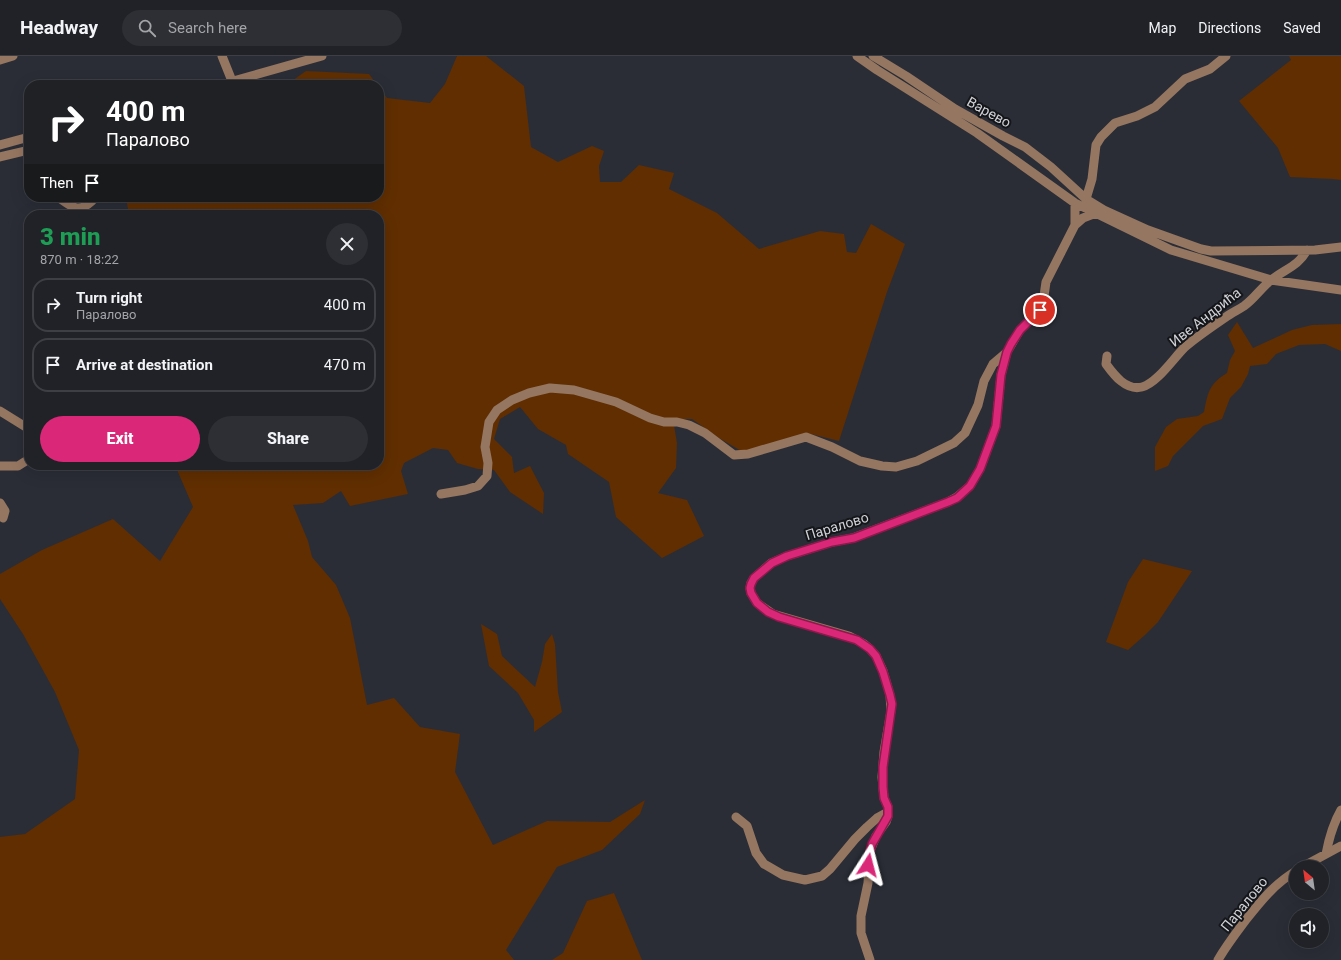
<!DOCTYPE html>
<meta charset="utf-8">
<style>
body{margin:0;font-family:Roboto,sans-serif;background:#2d2f34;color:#f1f3f6;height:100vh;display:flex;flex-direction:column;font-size:15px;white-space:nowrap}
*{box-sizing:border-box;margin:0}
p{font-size:13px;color:#a2a4a8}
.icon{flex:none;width:22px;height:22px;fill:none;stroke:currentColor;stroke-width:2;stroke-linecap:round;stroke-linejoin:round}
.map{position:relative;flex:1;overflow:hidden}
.sheet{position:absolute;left:24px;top:154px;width:360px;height:260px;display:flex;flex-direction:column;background:#202228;border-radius:16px;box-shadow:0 4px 16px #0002,0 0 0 1px #3d3f45}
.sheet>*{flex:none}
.top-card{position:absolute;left:24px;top:24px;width:360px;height:122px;border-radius:16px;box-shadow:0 4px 16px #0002,0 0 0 1px #3d3f45;background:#202124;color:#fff;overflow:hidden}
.needle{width:26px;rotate:331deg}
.tools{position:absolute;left:1289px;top:804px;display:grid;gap:8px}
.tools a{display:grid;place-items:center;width:40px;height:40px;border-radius:50%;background:#202228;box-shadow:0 4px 16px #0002,0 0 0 1px #3d3f45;font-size:20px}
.pin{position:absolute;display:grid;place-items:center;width:34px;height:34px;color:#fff;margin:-17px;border:2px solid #fff;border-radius:50%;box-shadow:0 1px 4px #0007}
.me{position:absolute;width:44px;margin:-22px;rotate:9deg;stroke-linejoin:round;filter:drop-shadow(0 0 3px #0008)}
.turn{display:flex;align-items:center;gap:14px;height:84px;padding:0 16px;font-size:18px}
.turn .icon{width:52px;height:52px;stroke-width:2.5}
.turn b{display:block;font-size:28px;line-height:34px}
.then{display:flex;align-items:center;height:38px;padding:0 16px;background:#0003;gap:8px;font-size:15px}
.round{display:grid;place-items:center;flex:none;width:42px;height:42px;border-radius:21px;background:#2d2f34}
.summary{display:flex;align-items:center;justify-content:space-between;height:68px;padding:0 16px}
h1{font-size:24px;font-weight:800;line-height:30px;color:#1e9e55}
.cta{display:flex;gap:8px;margin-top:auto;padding:8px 16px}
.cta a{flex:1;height:46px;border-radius:24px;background:#db2777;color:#fff;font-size:16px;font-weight:800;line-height:46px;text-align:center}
.cta a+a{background:#2d2f34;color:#f1f3f6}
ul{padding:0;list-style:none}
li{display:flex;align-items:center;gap:12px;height:54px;margin:0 8px 6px;padding:0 8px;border:2px solid #3d3f45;border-radius:16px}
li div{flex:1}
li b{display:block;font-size:15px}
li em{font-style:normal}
header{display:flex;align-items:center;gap:24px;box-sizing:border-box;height:56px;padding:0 20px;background:#202228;border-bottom:1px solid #3d3f45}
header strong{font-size:19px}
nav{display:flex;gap:22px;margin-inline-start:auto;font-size:14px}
.search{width:280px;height:36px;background:#2d2f34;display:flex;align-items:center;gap:10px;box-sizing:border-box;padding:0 14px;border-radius:22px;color:#a2a4a8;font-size:15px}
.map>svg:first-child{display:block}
.green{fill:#602e00}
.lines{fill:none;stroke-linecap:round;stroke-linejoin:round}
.minor{stroke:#957661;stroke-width:9}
.route-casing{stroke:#8e194d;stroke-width:10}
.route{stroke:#db2777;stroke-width:7}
.labels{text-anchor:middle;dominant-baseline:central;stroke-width:4;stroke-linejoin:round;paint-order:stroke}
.street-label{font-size:14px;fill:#cfd1d7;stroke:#14161a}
</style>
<header>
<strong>Headway</strong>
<div class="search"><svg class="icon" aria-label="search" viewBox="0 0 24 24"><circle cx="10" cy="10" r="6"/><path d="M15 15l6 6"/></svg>Search here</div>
<nav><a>Map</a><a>Directions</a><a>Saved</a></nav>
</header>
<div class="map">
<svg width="1341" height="904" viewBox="0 0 1341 904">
<rect width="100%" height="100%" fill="#2a2d36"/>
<path class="green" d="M 457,0 L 486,0 L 524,30 L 531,91 L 558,106 L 592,90 L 604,95 L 599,110 L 600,126 L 621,126 L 639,109 L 674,117 L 669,133 L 717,157 L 759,193 L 820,175 L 844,178 L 847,196 L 856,197 L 871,168 L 905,188 L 887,236 L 839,385 L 807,377 L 748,399 L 719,382 L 692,363 L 673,363 L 677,387 L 676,412 L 658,437 L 687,444 L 704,480 L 662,502 L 616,461 L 609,426 L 568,398 L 566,389 L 538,373 L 520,351 L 500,363 L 494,383 L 512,401 L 514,417 L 530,410 L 544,437 L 543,458 L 510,436 L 494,414 L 478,413 L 457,407 L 448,394 L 433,392 L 404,407 L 401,415 L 408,438 L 350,450 L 341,435 L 323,447 L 293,449 L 308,485 L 312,501 L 336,529 L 350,562 L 367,649 L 394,642 L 420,671 L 460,678 L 455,716 L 493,789 L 547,765 L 610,766 L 645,744 L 640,758 L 602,794 L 557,811 L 506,894 L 514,904 L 0,904 L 0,781 L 25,778 L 75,743 L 79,694 L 55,636 L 23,578 L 0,543 L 0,518 L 42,494 L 113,463 L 160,505 L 193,451 L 175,409 L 379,409 L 379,159 L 129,159 L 126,141 L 379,141 L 379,31 L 387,42 L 430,47 L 445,28 Z
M 1289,0 L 1341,0 L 1341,124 L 1333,123 L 1290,121 L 1278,92 L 1239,45 L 1291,4 Z
M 306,15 L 369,18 L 377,29 L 286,29 Z
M 1237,266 L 1253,292 L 1292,274 L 1312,269 L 1341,268 L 1341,295 L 1325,288 L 1299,289 L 1276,298 L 1267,308 L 1250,310 L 1248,318 L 1241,331 L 1230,342 L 1222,363 L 1203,370 L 1173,400 L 1168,410 L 1155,415 L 1155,391 L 1166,371 L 1177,363 L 1198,360 L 1204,356 C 1208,336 1209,328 1227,317 L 1230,304 L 1235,295 L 1228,279 Z
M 1143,503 L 1192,515 L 1158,566 L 1145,579 L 1128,594 L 1106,586 L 1128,526 Z
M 481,568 L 497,578 L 502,600 L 535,631 L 542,606 L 545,588 L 552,578 L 555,588 L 558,636 L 562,656 L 534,676 L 534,664 L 518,637 L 489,610 Z
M 614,837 L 642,904 L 552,904 L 563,897 L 587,845 Z"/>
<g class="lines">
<path class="minor" d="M 222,0 L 232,25
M 857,0 L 877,14 L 977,77 L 1075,147 L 1171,194 L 1271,224 L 1341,234
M 873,0 L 906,20 L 955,53 L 1003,80 L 1025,91 L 1051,111 L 1086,143 L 1104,154 L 1148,174 L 1201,193 L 1211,195 L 1315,194 L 1341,191
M 0,4 L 13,0
M 219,29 L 322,0
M 0,89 L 29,81
M 0,101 L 29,94
M 58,141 C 72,151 78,158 92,145 L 93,141
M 1086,143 L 1092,123 L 1096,89 L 1101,81 L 1115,67 L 1137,60 L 1155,51 L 1185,23 L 1210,13 L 1226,0
M 1075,169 L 1075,147
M 1107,300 L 1106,308 C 1114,319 1126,335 1142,331 C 1157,327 1173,303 1184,292 C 1195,282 1213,270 1226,261 C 1231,257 1238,254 1244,250 C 1254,243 1261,232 1270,225 C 1284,213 1298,211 1307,194
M 0,355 L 29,373
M 0,410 L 18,410 L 29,403
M 441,438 L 465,434 L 478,430 L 487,420 L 488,407 L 485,391 L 489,366 L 497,354 L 512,344 L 529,337 L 550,332 L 574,334 L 616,346 L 650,362 L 664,366 L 677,366 L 689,369 L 705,377 L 734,399 L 748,398 L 806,381 L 832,391 L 860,405 L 882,410 L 896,411 L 917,405 L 954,387 L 965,377 L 978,349 L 984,325 L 993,308 L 1006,297
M 0,447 L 5,455 L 3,462
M 736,761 L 747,770 L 756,797 L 764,808 L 783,819 L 805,824 L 822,820 L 830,813 L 855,783 L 867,771 L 877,762 L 888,756
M 1326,798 C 1329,782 1333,768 1341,754
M 1302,811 L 1341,790
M 870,904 L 861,877 L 861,860 L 868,827 L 870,795 L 876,780 L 886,766 L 888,760 L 888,751 L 884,742 L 882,721 L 884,696 L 891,655 L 890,639 L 883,615 L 876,600 L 870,593 L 864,588 L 849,580 L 773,558 L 757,547 L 751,537 L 750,532 L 751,527 L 754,522 L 771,507 L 787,500 L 832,486 L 853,482 L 948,446 L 957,441 L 970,430 L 980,413 L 996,370 L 1001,319 L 1007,296 L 1020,274 L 1040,254 L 1043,247 L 1046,226 L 1075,169 L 1083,162 L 1096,157
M 1218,904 C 1226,890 1236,877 1245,865 C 1260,846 1274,828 1296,815"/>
</g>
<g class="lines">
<defs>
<path id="route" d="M 868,809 L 870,795 L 872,788 L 888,760 L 888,751 L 884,742 L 883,731 L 883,711 L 892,648 L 890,639 L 883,616 L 876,600 L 870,593 L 857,584 L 779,561 L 768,556 L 757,547 L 751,537 L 750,532 L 751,528 L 754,522 L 772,507 L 787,500 L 832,486 L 854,482 L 948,446 L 957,442 L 970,430 L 980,413 L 996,370 L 1001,319 L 1007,296 L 1011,288 L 1020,274 L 1040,254"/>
</defs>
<use href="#route" class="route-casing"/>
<use href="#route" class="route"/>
</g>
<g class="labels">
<g class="street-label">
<text transform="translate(989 56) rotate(29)">Варево</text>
<text transform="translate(1205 261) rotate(-38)">Иве Андрића</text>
<text transform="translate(837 470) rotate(-17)">Паралово</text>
<text transform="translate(1244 848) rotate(-51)">Паралово</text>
</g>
</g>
</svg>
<div class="tools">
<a><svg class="needle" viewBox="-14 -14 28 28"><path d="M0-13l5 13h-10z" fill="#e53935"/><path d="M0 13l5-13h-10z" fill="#a2a4a8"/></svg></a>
<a><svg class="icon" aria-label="sound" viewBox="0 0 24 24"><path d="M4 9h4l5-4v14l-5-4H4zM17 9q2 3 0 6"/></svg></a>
</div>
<div class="pin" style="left:1040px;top:254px;background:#d93025"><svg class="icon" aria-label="arrive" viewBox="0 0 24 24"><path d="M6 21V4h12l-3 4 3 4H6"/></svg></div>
<svg class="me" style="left:868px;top:809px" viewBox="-20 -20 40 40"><path d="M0-17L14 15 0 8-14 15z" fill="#db2777" stroke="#fff" stroke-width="4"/></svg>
<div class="top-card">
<div class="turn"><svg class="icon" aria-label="right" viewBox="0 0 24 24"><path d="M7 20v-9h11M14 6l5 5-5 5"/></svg><div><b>400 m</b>Паралово</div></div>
<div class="then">Then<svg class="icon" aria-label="arrive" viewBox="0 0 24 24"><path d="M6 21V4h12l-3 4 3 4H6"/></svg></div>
</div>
<section class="sheet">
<div class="summary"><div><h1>3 min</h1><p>870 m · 18:22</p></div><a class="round"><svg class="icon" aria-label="close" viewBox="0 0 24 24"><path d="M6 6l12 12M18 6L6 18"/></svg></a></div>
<ul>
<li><svg class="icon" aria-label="right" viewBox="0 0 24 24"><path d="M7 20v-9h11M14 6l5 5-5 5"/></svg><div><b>Turn right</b><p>Паралово</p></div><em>400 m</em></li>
<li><svg class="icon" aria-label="arrive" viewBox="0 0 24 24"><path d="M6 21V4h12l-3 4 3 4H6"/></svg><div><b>Arrive at destination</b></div><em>470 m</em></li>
</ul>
<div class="cta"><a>Exit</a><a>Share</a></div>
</section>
</div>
